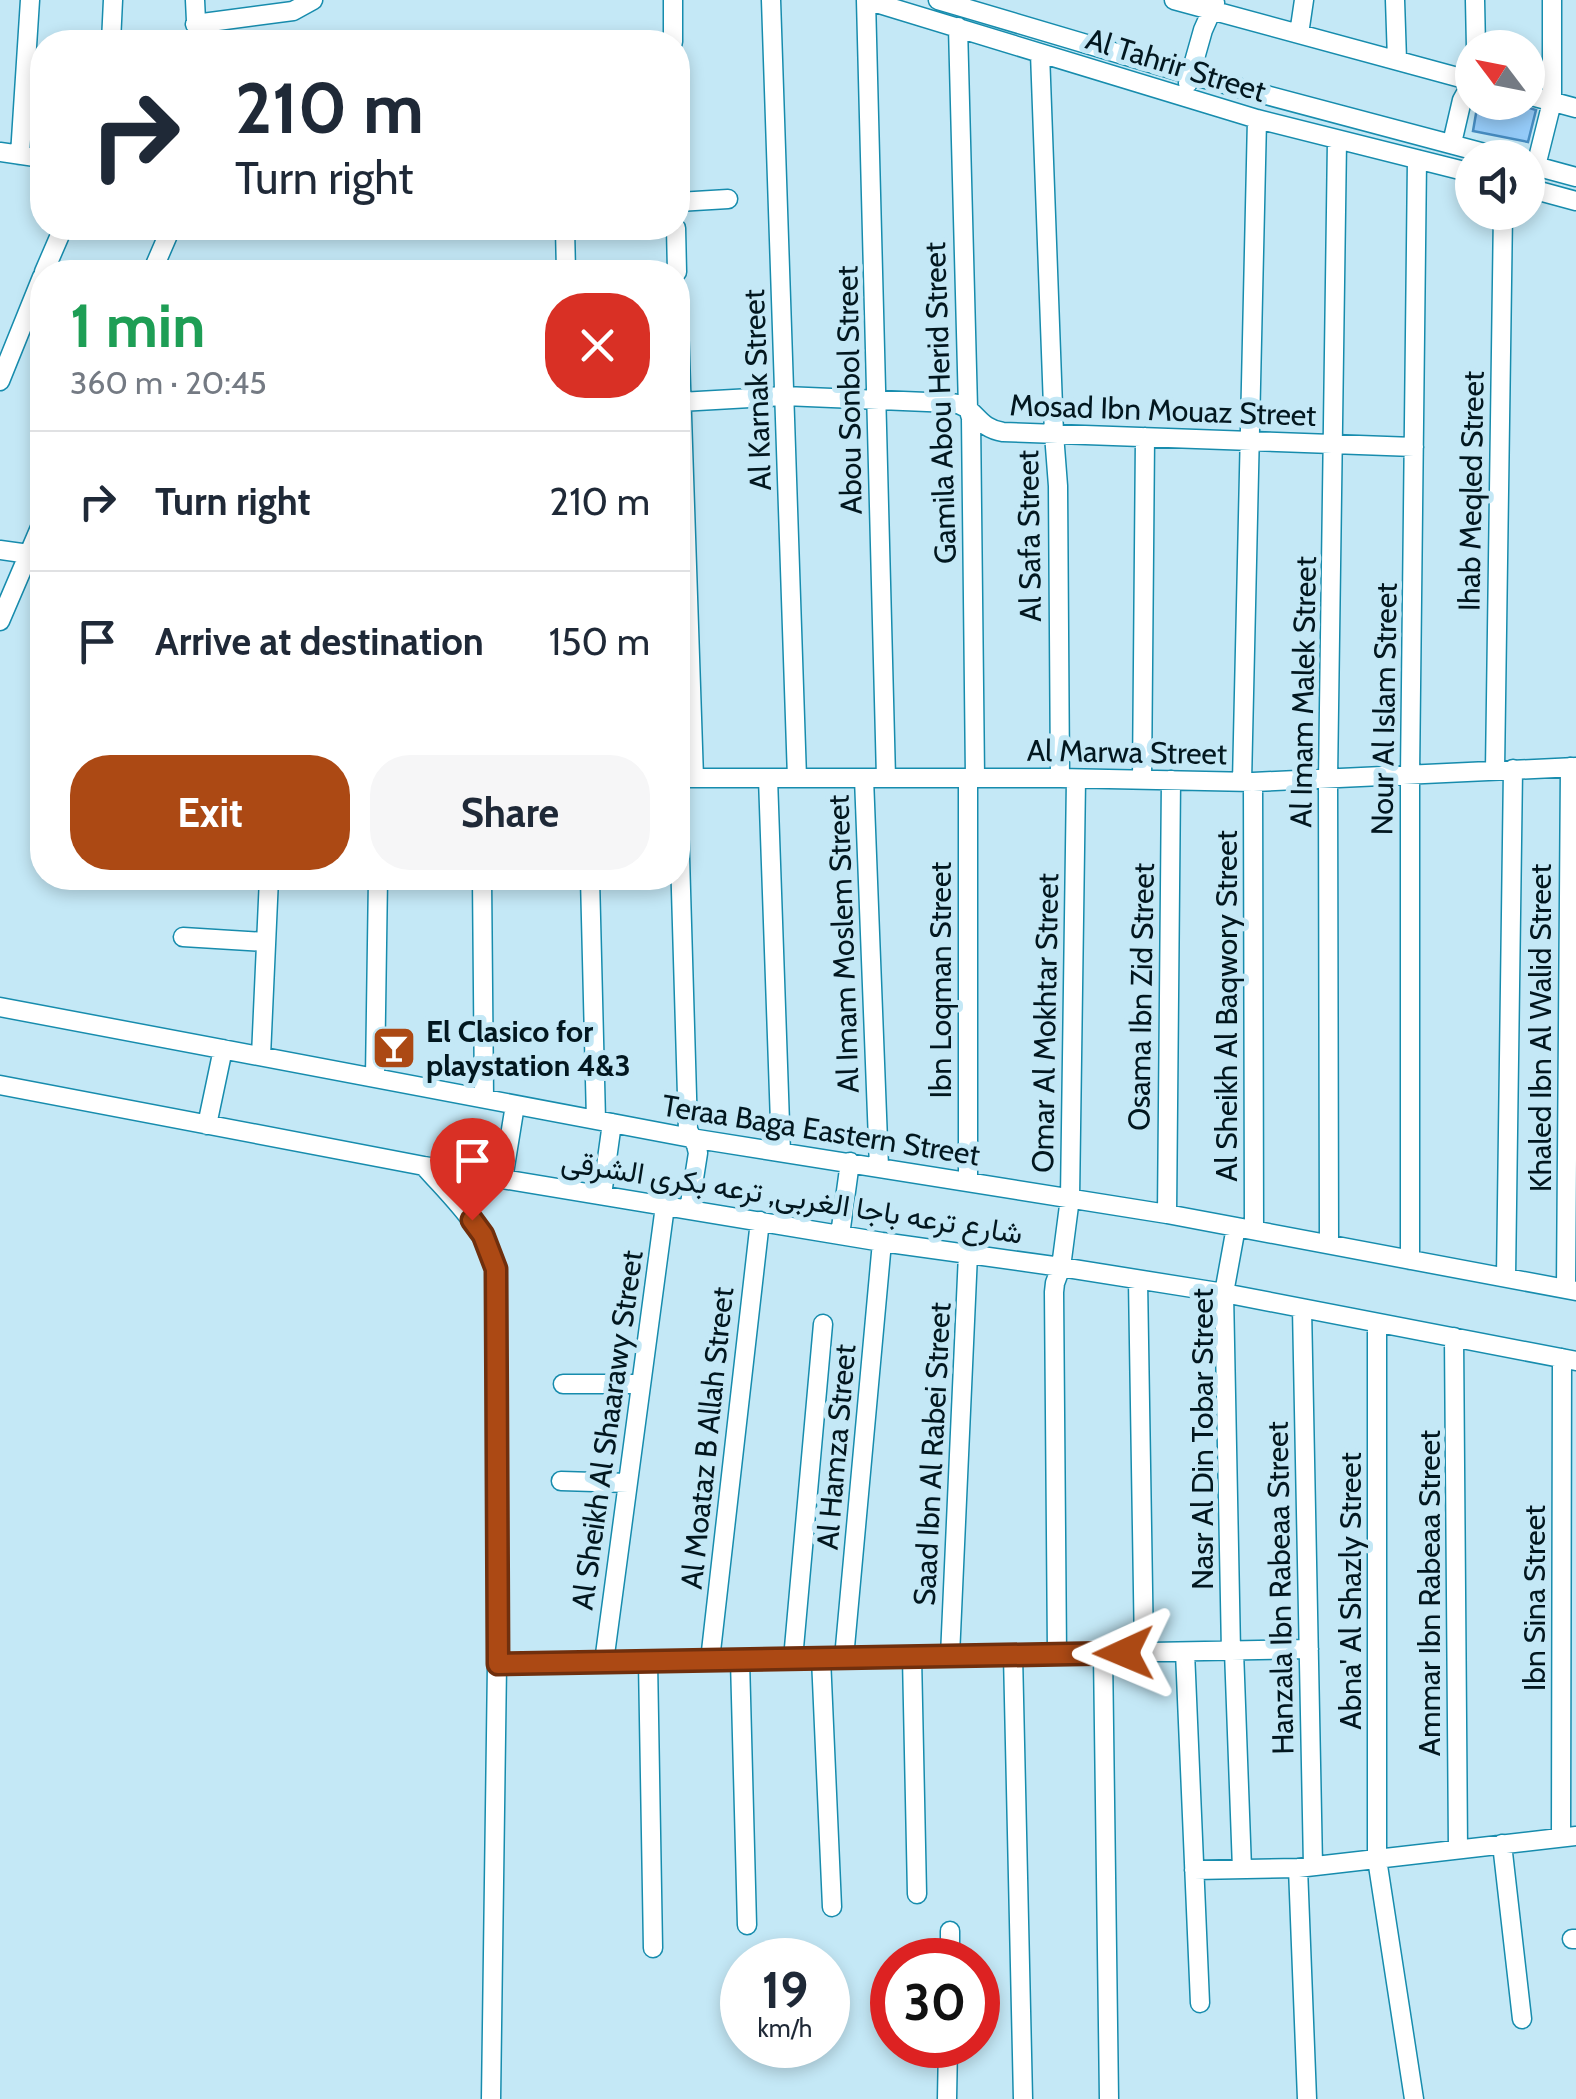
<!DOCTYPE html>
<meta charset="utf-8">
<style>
body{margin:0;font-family:Cabin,Vazirmatn,sans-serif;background:#f6f6f7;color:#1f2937;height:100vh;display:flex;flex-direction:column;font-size:38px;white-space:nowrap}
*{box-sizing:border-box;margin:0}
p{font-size:32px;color:#747a83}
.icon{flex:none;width:55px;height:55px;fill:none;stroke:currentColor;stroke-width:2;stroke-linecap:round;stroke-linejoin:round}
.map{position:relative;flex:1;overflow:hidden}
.sheet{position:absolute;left:30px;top:260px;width:660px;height:630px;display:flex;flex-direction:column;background:#fff;border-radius:40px;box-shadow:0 5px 15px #0003}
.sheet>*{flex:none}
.hud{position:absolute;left:30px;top:30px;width:660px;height:210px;border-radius:40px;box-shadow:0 5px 15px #0003;background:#fff;color:#1f2937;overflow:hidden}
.needle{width:65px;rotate:302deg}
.fabs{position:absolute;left:1455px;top:30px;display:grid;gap:20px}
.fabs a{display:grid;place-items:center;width:90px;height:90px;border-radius:50%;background:#fff;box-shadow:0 5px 15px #0003;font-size:50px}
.speed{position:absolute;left:720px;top:1938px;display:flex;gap:20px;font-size:50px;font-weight:700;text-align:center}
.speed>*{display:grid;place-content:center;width:130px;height:130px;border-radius:50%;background:#fff;box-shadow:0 5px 15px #0003;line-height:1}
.speed small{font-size:25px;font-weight:400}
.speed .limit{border:15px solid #d22;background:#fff;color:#111}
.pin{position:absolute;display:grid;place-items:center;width:85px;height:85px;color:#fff;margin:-102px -42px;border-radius:50% 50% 50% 0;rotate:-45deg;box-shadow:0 0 10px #0007}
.pin .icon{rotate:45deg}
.me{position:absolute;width:110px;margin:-55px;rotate:269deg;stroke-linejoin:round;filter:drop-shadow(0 0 8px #0008)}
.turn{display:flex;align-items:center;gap:35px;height:210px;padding:0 40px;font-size:45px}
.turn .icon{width:130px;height:130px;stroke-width:2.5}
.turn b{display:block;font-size:70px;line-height:85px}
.round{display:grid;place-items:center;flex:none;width:105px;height:105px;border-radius:40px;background:#f6f6f7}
.head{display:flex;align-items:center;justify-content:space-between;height:170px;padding:0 40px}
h1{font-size:60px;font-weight:700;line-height:75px;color:#1e9e55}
.cta{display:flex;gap:20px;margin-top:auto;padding:20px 40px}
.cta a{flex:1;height:115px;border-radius:40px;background:#ac4914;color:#fff;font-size:40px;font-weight:700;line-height:115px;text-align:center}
.cta a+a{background:#f6f6f7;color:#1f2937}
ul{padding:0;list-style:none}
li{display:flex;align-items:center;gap:30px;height:140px;padding:0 40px;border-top:2px solid #e0e1e3}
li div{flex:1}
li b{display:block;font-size:38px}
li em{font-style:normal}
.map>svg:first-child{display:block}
.building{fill:#95cbf8;stroke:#468cc1;stroke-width:2.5}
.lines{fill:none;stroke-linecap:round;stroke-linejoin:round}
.street-casing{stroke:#178cad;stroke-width:21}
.street{stroke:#fff;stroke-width:18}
.route-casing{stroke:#702f0d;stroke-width:25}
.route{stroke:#ac4914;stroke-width:18}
.labels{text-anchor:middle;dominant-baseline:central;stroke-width:10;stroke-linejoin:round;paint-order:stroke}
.street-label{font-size:30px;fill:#02171f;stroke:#c4e8f6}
.poi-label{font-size:30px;font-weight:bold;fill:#02171f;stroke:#c4e8f6;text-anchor:start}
</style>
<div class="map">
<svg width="1576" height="2099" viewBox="0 0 1576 2099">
<rect width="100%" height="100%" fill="#c4e8f6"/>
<path class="building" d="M 1478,102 L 1510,102 L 1536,110 L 1528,142 L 1473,131 Z"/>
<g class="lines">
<defs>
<path id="street" d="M 195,0 L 197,42
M 673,0 L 673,42
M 771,0 L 797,778
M 866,0 L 886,778
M 866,0 L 1257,119 L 1472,173
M 938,0 L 1191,75 L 1503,158
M 1174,0 L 1472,81
M 1395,0 L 1397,60
M 1475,0 L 1476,48
M 195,24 L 293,11 L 313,0
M 958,27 L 968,408 L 971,418 L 975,778
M 1299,34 L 1304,0
M 111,42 L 113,0
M 1040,53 L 1054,434 L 1058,486 L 1060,778
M 1188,83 L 1203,30 L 1215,3
M 1528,95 L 1576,108
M 1452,143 L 1462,100 L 1472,82
M 0,152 L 42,158
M 20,155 L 30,0
M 1528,164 L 1576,177
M 1536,166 L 1552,102 L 1552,0
M 1528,188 L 1576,201
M 678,202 L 728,199
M 565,228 L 566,272
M 676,228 L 677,272
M 44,272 L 63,228
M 152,272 L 171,228
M 678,295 L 694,778
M 0,381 L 42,277
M 680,402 L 784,396 L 951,403 C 977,405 975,428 1003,432 L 1414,447
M 0,550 L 29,554
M 0,621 L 42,523
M 1495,770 L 1503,212
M 678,778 L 1060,778 L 1253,782 L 1576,767
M 768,778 L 781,1152
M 864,778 L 879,1167
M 1142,780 L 1145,437
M 1242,782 L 1257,119
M 1253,782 L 1254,1230
M 678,788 L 688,1130 L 696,1145 L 698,1153 L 689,1210
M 482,878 L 484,1098
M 590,878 L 596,1120
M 183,937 L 266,942
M 0,1007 L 691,1138 L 1167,1214 L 1576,1291
M 261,1056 L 269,878
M 375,1077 L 378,878
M 0,1085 L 424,1166 L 882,1242 L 1061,1267 L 1224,1293 L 1576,1361
M 207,1125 L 223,1049
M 424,1166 C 452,1198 485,1227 495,1269 L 497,1664 L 491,2099
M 503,1179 L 515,1105
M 968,1181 L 968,778
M 602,1195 L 612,1123
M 1167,1214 L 1171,780
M 840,1235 L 850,1162
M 1329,1244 L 1328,779 L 1337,140
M 1410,1260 L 1410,775 L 1417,159
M 1506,1277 L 1513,769
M 1138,1280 L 1144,1652
M 1566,1289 L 1570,767
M 1302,1308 L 1313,1866
M 1377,1323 L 1377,1859 L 1414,2099
M 1454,1337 L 1458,1849
M 563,1384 L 641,1384
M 561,1481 L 628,1483
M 1231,1651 L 1224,1293 L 1236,1227
M 1234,1651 L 1242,1869
M 1185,1652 L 1200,2003
M 1103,1653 L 1109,2099
M 1057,1654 L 1054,1292 L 1055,1283 L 1061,1267 L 1070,1198 L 1076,779
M 1013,1655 L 1023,2099
M 950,1656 L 968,1254
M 912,1657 L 917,1894
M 821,1658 L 832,1907
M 844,1658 L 882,1242
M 793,1659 L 823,1324
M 710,1660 L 760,1221
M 740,1660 L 747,1925
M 648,1661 L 653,1948
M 604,1662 L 665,1206
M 497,1664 L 1309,1649
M 1561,1837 L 1562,1358
M 1502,1844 L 1522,2019
M 1298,1868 L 1307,2099
M 1194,1870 L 1298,1868 L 1576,1836
M 1572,1939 L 1576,1939
M 950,1960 L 950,1931
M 947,2099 L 948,2045"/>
</defs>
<use href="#street" class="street-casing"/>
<use href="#street" class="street"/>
</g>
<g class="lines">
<defs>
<path id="route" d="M 472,1220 L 483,1235 L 496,1269 L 498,1664 L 1124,1653"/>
</defs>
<use href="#route" class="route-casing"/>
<use href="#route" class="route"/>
</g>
<defs>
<symbol id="bar-square" viewBox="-11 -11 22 22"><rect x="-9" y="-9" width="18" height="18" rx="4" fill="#ac4914" stroke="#c4e8f6"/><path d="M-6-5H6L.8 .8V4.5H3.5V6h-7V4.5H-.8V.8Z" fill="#fff"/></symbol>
</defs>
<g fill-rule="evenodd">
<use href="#bar-square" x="369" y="1023" width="50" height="50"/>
</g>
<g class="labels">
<g class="street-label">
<text transform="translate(1176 65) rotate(17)">Al Tahrir Street</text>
<text transform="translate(757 390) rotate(-92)">Al Karnak Street</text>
<text transform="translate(849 390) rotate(-91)">Abou Sonbol Street</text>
<text transform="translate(940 403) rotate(-92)">Gamila Abou Herid Street</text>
<text transform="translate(1163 410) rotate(2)">Mosad Ibn Mouaz Street</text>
<text transform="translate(1471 491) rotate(-89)">Ihab Meqled Street</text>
<text transform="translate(1029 536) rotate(-91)">Al Safa Street</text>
<text transform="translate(1303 692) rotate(-89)">Al Imam Malek Street</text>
<text transform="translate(1384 709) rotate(-89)">Nour Al Islam Street</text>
<text transform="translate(1127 752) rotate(1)">Al Marwa Street</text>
<text transform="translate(843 944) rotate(-92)">Al Imam Moslem Street</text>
<text transform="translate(940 980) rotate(-90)">Ibn Loqman Street</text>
<text transform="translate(1141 997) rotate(-89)">Osama Ibn Zid Street</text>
<text transform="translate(1226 1006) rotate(-90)">Al Sheikh Al Baqwory Street</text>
<text transform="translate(1045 1023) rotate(-89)">Omar Al Mokhtar Street</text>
<text transform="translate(1540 1028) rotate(-90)">Khaled Ibn Al Walid Street</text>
<text transform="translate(821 1130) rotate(9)">Teraa Baga Eastern Street</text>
<text transform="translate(792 1197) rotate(9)">شارع ترعه باجا الغربى, ترعه بكرى الشرقى</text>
<text transform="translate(607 1430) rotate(-82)">Al Sheikh Al Shaarawy Street</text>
<text transform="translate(707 1438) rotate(-84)">Al Moataz B Allah Street</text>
<text transform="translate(1202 1439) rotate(-90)">Nasr Al Din Tobar Street</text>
<text transform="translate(836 1447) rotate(-85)">Al Hamza Street</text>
<text transform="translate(932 1454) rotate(-87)">Saad Ibn Al Rabei Street</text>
<text transform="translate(1280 1588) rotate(-91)">Hanzala Ibn Rabeaa Street</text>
<text transform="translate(1350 1591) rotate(-90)">Abna' Al Shazly Street</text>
<text transform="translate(1429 1593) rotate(-90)">Ammar Ibn Rabeaa Street</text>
<text transform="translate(1534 1598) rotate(-90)">Ibn Sina Street</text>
</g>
<g class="poi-label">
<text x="426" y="1031">El Clasico for<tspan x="426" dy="34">playstation 4&amp;3</tspan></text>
</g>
</g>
</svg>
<div class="fabs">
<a><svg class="needle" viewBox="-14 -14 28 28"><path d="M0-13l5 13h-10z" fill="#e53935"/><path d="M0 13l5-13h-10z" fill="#747a83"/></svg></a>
<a><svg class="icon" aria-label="sound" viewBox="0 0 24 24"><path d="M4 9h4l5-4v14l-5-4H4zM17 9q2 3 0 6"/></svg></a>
</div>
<div class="speed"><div>19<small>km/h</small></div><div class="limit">30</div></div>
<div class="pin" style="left:472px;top:1220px;background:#d93025"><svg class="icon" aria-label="arrive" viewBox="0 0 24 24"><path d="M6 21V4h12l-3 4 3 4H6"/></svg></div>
<svg class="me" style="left:1124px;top:1653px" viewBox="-20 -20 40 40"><path d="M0-17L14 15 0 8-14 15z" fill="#ac4914" stroke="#fff" stroke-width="4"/></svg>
<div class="hud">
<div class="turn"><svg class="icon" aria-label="right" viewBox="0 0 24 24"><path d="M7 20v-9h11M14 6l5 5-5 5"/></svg><div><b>210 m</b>Turn right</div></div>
</div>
<section class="sheet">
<div class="head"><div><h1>1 min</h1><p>360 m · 20:45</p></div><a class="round" style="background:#d93025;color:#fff"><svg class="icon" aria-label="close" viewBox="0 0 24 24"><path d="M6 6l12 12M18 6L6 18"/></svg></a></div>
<ul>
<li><svg class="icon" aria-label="right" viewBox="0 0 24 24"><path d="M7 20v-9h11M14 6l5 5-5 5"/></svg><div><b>Turn right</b></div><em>210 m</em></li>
<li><svg class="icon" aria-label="arrive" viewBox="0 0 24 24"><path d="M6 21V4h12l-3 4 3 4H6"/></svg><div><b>Arrive at destination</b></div><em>150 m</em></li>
</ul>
<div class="cta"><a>Exit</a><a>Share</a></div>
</section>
</div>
